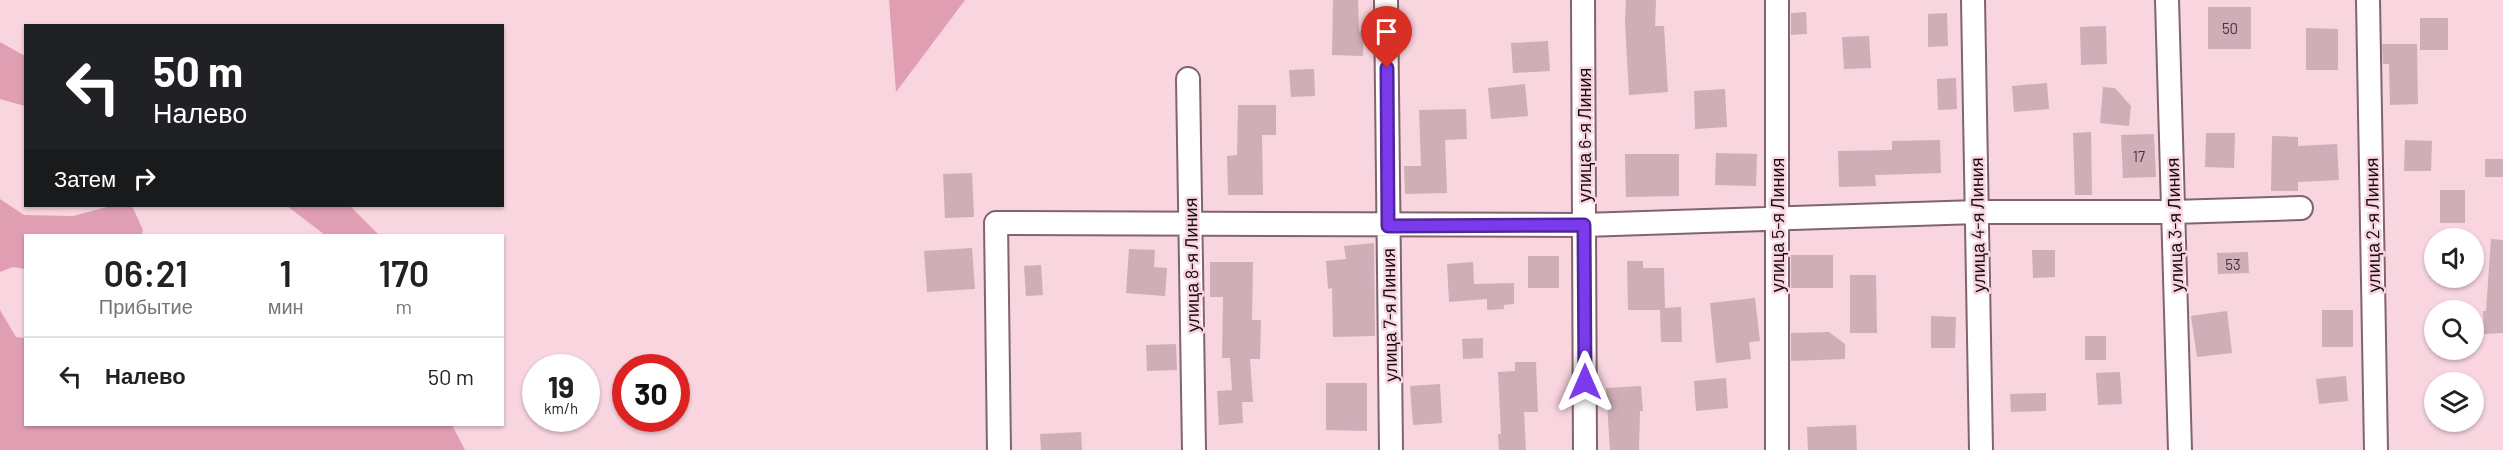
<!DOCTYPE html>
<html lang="ru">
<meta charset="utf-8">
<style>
body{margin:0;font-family:Barlow,sans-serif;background:#f2f2f2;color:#222;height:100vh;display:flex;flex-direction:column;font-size:22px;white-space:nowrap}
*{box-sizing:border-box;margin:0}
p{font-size:20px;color:#767676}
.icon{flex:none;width:33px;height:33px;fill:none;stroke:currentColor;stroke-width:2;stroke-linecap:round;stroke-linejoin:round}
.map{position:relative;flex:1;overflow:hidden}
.sheet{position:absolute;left:24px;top:234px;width:480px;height:192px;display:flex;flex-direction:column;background:#fff;border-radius:0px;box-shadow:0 2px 4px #0004}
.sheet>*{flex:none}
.hud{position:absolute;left:24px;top:24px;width:480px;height:183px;border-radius:0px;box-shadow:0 2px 4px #0004;background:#202124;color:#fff;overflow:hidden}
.tools{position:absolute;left:2424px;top:228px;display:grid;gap:12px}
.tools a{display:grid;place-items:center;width:60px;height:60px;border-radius:50%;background:#fff;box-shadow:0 2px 4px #0004;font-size:30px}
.speed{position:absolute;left:522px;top:354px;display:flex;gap:12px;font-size:30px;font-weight:700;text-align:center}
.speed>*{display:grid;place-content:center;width:78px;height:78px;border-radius:50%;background:#fff;box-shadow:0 2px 4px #0004;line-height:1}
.speed small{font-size:15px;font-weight:400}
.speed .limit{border:9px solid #d22;background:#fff;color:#111}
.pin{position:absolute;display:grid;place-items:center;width:51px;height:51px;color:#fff;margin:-62px -26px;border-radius:50% 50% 50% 0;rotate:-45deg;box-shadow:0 0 6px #0007}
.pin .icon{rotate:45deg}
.me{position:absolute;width:66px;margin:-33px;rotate:0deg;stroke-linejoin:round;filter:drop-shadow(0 0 4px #0008)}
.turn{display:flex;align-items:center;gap:21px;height:126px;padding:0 30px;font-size:27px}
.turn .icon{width:78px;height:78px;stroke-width:2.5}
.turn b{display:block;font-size:42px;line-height:51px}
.then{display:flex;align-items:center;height:57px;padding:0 30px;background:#0003;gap:12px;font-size:22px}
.eta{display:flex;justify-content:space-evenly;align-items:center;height:102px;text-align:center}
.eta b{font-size:36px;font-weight:600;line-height:42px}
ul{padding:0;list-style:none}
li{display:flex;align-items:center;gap:18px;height:78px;padding:0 30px;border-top:2px solid #e0e0e0}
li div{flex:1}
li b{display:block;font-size:22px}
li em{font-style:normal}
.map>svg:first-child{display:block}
.green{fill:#e09eb3}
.building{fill:#cfaeb7}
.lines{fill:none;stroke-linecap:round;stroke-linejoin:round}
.street-casing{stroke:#82646d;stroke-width:26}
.street{stroke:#fff;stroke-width:22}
.route-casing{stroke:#51269a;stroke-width:15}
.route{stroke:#7c3aed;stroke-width:10}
.labels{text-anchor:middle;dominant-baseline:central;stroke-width:5;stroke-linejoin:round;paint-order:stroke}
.number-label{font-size:15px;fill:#45343a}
.street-label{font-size:18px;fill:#170c10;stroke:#f8d5df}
</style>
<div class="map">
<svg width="2503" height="450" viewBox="0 0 2503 450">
<rect width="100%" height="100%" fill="#f8d5df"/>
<path class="green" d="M 889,0 L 965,0 L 896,92 Z
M 0,42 L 25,56 L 25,106 L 0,99 Z
M 0,199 L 24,215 L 73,216 L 111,206 L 132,206 L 143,230 L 141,236 L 26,236 L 25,269 L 13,267 L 0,272 Z
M 287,206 L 350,206 L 379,235 L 325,235 Z
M 0,310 L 16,337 L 25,338 L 26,424 L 452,425 L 465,450 L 0,450 Z"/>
<path class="building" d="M 1333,0 L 1358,0 L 1359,31 L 1364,31 L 1363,56 L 1332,55 Z
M 1626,0 L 1656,0 L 1655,26 L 1664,26 L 1668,92 L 1629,95 L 1625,21 Z
M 2208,7 L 2251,7 L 2251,49 L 2208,49 Z
M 1806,12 L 1807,34 L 1791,35 L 1791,13 Z
M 1947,13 L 1948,46 L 1928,47 L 1928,14 Z
M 2420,18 L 2448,18 L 2448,50 L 2420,50 Z
M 2106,26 L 2107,64 L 2081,65 L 2080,27 Z
M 2306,28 L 2338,29 L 2338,70 L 2306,70 Z
M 1869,36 L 1871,68 L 1844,69 L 1842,37 Z
M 1548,41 L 1550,71 L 1513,73 L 1511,43 Z
M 2382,44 L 2417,44 L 2418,104 L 2390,105 L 2389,64 L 2383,64 Z
M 1314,69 L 1315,96 L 1291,97 L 1289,70 Z
M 1956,78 L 1957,109 L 1938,110 L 1937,79 Z
M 2047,83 L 2049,109 L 2014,112 L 2012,86 Z
M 1525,84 L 1528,116 L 1491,119 L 1488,88 Z
M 2103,87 L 2115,88 L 2131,106 L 2129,126 L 2100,123 Z
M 1725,89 L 1727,127 L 1695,129 L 1694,91 Z
M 1238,105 L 1276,105 L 1276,135 L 1262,135 L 1263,195 L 1228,195 L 1227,156 L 1237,155 Z
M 1466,109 L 1467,139 L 1445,140 L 1447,193 L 1405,194 L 1404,166 L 1421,166 L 1419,110 Z
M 2091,132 L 2092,195 L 2075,195 L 2073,133 Z
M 2206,133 L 2235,133 L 2234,168 L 2205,167 Z
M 2154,134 L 2156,177 L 2123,178 L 2121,135 Z
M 2272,136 L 2298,137 L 2298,146 L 2337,144 L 2339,180 L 2298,182 L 2298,191 L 2271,191 Z
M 1940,140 L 1941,173 L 1875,175 L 1876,186 L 1839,187 L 1838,151 L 1892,150 L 1892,141 Z
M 2405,140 L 2432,141 L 2431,171 L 2404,171 Z
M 1716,153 L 1757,154 L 1756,186 L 1715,185 Z
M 1625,154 L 1679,154 L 1679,196 L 1626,197 Z
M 2485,159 L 2503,159 L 2503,177 L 2485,177 Z
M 972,173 L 974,217 L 945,218 L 943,174 Z
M 2440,190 L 2465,190 L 2465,223 L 2440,223 Z
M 2491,239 L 2503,240 L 2503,333 L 2484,334 L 2483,311 L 2486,311 Z
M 1374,243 L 1375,336 L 1333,337 L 1332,288 L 1328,289 L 1326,261 L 1346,259 L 1344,246 Z
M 972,248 L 975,289 L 927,292 L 924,251 Z
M 1129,249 L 1155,250 L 1154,267 L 1167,268 L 1165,296 L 1126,293 Z
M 2032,250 L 2055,250 L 2055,277 L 2033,278 Z
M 2248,252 L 2249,273 L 2218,274 L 2217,253 Z
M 1791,255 L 1833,255 L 1833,288 L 1791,288 Z
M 1528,256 L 1559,256 L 1559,288 L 1528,288 Z
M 1627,261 L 1643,261 L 1643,268 L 1664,268 L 1665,308 L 1681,307 L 1682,342 L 1661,342 L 1660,310 L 1628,310 Z
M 1210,262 L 1253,262 L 1252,320 L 1261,320 L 1260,359 L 1250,359 L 1253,402 L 1242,402 L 1243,423 L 1219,425 L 1217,391 L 1232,390 L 1230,358 L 1222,358 L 1223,297 L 1210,297 Z
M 1473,262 L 1474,284 L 1514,283 L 1514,304 L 1504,305 L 1504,309 L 1487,310 L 1487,299 L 1449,302 L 1447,264 Z
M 1041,265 L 1043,295 L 1026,296 L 1024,266 Z
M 1850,275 L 1876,275 L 1877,333 L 1850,333 Z
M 1755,298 L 1760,341 L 1749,342 L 1751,359 L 1716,363 L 1710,303 Z
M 2322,310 L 2353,310 L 2353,347 L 2322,347 Z
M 2227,311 L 2232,353 L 2197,357 L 2191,316 Z
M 1931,316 L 1956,317 L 1955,348 L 1931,348 Z
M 1829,332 L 1845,344 L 1845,359 L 1791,361 L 1791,333 Z
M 2085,336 L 2106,336 L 2106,360 L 2085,360 Z
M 1483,338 L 1483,358 L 1463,359 L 1462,339 Z
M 1176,344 L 1177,370 L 1147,371 L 1146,345 Z
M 1515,362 L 1536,362 L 1538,412 L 1524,412 L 1526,450 L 1499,450 L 1498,434 L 1501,434 L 1498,372 L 1515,371 Z
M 2120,372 L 2122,404 L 2098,405 L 2096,373 Z
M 2346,376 L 2348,401 L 2319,404 L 2316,379 Z
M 1726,378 L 1728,408 L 1696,411 L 1694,381 Z
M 1326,383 L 1367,383 L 1367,431 L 1326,430 Z
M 1440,384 L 1442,423 L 1413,425 L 1410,386 Z
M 1641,386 L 1643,411 L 1640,411 L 1639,450 L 1610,450 L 1606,388 Z
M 2046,393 L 2046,411 L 2011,412 L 2010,394 Z
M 1856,425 L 1857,450 L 1808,450 L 1807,427 Z
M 1081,432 L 1082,450 L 1041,450 L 1040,434 Z"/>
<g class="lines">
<defs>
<path id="street" d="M 1386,0 L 1391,450
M 1583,0 L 1585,450
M 1973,0 L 1981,450
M 2167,0 L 2180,450
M 2368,0 L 2376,450
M 1188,79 L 1194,450
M 999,450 L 996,223 L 1584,225 L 1977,212 L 2173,212 L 2301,208
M 1777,450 L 1777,0"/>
</defs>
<use href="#street" class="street-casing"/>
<use href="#street" class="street"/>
</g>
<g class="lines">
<defs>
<path id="route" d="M 1387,68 L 1388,226 L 1584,225 L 1585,382"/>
</defs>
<use href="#route" class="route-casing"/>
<use href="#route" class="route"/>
</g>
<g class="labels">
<g class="number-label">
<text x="2230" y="28">50</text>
<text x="2139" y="156">17</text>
<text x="2233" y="264">53</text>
</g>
<g class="street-label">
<text transform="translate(1584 135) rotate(-90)">улица 6-я Линия</text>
<text transform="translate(1777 225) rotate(-90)">улица 5-я Линия</text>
<text transform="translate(1977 225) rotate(-91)">улица 4-я Линия</text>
<text transform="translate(2174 225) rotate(-92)">улица 3-я Линия</text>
<text transform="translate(2372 225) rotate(-91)">улица 2-я Линия</text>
<text transform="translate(1191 265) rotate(-91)">улица 8-я Линия</text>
<text transform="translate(1389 315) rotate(-91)">улица 7-я Линия</text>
</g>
</g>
</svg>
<div class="tools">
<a><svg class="icon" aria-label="sound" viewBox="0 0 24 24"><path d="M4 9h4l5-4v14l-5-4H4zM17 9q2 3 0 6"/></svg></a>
<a><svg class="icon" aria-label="search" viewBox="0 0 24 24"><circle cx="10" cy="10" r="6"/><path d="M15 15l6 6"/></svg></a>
<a><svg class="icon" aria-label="layers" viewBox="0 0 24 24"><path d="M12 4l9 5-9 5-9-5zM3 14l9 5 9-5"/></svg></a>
</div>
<div class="speed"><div>19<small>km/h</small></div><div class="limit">30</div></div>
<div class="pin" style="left:1387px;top:68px;background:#d93025"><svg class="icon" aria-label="arrive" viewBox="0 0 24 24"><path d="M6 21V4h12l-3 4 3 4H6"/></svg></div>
<svg class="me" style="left:1585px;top:382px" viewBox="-20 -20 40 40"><path d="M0-17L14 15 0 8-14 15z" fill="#7c3aed" stroke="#fff" stroke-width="4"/></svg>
<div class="hud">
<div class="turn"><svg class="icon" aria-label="left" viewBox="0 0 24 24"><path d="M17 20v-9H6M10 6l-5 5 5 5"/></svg><div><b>50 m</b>Налево</div></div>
<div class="then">Затем<svg class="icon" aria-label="right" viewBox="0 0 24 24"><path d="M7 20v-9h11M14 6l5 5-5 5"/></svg></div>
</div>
<section class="sheet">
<div class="eta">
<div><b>06:21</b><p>Прибытие</p></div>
<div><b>1</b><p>мин</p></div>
<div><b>170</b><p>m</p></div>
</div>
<ul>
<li><svg class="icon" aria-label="left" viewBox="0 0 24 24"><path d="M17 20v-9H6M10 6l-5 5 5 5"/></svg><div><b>Налево</b></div><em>50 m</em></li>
</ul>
</section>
</div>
